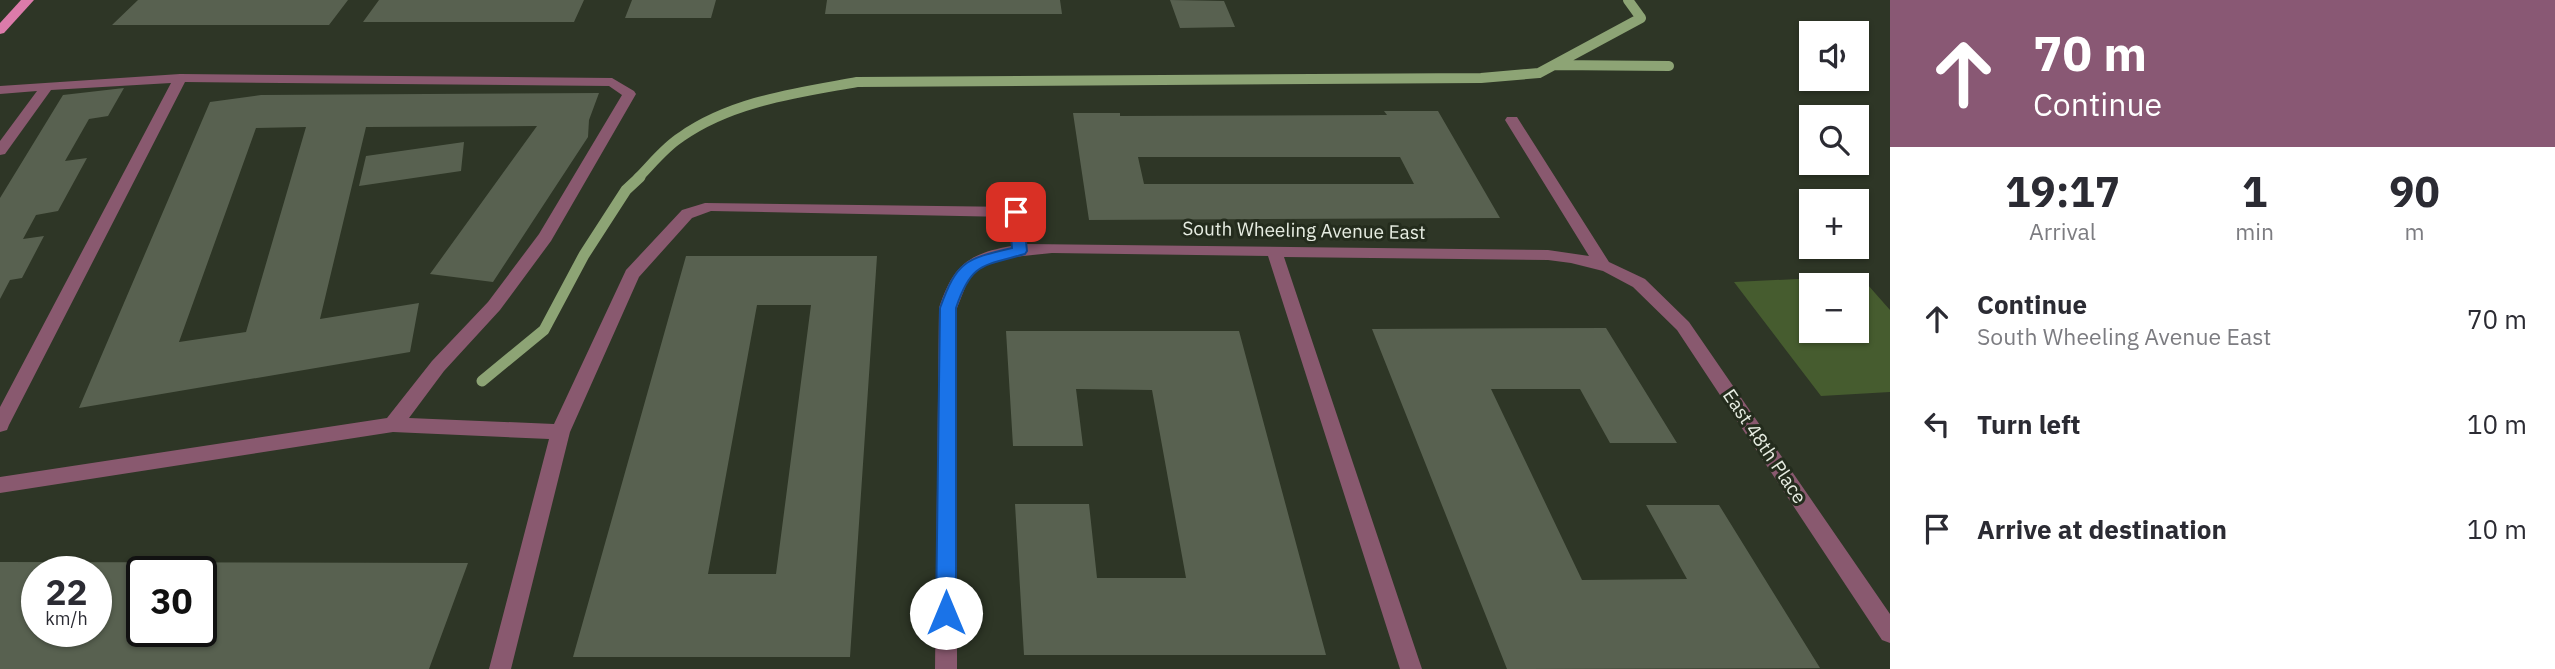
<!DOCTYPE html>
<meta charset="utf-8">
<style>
body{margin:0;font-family:"IBM Plex Sans",sans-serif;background:#f2f2f3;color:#2b2b33;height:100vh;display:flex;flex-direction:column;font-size:26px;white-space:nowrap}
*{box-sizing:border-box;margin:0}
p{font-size:23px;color:#7c7c81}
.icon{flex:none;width:38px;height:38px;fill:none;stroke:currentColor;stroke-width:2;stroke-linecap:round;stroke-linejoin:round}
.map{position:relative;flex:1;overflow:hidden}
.sheet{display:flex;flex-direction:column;background:#fff;width:665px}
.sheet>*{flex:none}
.banner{background:#895874;color:#fff;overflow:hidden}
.fabs{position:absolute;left:1799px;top:21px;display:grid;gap:14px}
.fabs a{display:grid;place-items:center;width:70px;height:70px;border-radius:0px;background:#fff;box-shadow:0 2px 5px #0004;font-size:35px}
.speed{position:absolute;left:21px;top:556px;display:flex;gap:14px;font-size:35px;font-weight:700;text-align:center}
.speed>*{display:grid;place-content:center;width:91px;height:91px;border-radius:50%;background:#fff;box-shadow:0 2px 5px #0004;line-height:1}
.speed small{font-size:18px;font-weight:400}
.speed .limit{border:4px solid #111;border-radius:10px;background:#fff;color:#111}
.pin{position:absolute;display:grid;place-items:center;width:60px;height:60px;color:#fff;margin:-30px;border-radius:14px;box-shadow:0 4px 10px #0006}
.me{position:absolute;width:77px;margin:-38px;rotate:0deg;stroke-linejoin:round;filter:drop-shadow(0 0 5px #0008)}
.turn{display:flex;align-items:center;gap:24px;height:147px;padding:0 28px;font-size:32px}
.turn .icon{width:91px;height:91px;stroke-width:2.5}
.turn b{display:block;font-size:49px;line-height:60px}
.eta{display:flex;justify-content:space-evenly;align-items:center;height:119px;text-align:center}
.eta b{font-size:42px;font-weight:800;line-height:49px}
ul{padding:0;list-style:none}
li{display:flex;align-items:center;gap:21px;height:105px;padding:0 28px}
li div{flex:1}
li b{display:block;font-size:26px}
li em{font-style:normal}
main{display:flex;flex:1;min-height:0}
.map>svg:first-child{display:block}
.green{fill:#465c2f;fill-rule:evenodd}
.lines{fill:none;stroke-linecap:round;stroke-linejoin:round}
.stream-far1{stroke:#8da475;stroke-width:10}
.stream{stroke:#8da475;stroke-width:11}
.building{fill:#586150;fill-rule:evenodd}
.minor{fill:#89596f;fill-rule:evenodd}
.major{fill:#dc7baa;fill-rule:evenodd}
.route{fill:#1a73e8;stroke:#114b97;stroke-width:2}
.labels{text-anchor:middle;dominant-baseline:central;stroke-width:6;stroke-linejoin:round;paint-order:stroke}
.street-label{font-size:19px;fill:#e7ede2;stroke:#242c1d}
</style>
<main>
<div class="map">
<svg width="1890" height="669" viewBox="0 0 1890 669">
<rect width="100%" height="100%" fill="#2e3626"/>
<path class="green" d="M 1860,276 L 1890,310 L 1890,392 L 1821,396 L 1734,282 ZM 1811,285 L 1857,285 L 1857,331 L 1811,331 Z"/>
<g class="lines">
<path class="stream-far1" d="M 1554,65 L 1669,66
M 638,178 C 651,165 665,147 681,137 C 732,101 797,93 857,82 L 1481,78 L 1539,73 L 1641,18 L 1628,0"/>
<path class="stream" d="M 482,381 L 544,330 L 584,255 L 626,190 L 640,177"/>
</g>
<path class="building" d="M 138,0 L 348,0 L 329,25 L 112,25 Z
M 379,0 L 584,0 L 574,22 L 363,22 Z
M 632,0 L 716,0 L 711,18 L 625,18 Z
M 827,0 L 1060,0 L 1062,14 L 825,14 Z
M 1170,0 L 1224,1 L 1235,27 L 1180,28 Z
M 124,88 L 108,116 L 89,119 L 65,161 L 87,158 L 58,211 L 36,215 L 23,239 L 44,236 L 22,278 L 10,280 L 0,299 L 0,198 L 63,95 Z
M 599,93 L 589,120 L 588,137 L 493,282 L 430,274 L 537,126 L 366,127 L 320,319 L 419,303 L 410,352 L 79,408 L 210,102 L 261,95 ZM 306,127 L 246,332 L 179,342 L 256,128 Z
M 1384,111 L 1438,111 L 1500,218 L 1089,220 L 1073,113 L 1120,113 L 1120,116 L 1387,115 ZM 1138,157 L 1400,157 L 1414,184 L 1144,184 Z
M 464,142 L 461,171 L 359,186 L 366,156 Z
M 686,256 L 877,256 L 850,657 L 573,657 ZM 757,305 L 811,305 L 776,574 L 708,574 Z
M 1606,328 L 1677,443 L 1610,443 L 1580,389 L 1491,389 L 1582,580 L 1687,579 L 1646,505 L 1719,505 L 1820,668 L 1507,669 L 1372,329 Z
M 1006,331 L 1239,331 L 1326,655 L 1024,655 L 1015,504 L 1089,504 L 1097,578 L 1186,578 L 1152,390 L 1076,389 L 1083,446 L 1013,446 Z
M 0,562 L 468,563 L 429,669 L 0,669 ZM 37,572 L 96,572 L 96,632 L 37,632 ZM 142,572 L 201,572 L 201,632 L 142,632 Z"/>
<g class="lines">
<path class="minor" d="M 180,74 L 612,78 L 634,91 L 636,94 L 551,241 L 500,310 L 444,371 L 409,418 L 554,424 L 626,270 L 682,210 L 705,203 L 1016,207 L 1024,212 L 1027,244 L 1548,250 L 1589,256 L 1505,120 L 1507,117 L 1517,117 L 1609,262 L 1645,279 L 1689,322 L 1890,614 L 1890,643 L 1882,640 L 1677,330 L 1633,287 L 1603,271 L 1571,263 L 1548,260 L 1284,257 L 1422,669 L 1400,669 L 1268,256 L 1052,253 L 1013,257 L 992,262 L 970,275 L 957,308 L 957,669 L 935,669 L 939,308 C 953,266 967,254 1011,246 L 1009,217 L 711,211 L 692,218 L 639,277 L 570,432 L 511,669 L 489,669 L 549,439 L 393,432 L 0,493 L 0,477 L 387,418 L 432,361 L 488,302 L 539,234 L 622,95 L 609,86 L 185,82 L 9,425 L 7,430 L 0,432 L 0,407 L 171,83 L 51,90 L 5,154 L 0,155 L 0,141 L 37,91 L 0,94 L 0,86 Z"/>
<path class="major" d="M 21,0 L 34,0 L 4,33 L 0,34 L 0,23 Z"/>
</g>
<path class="route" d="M 1016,208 L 1023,212 L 1027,251 L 1025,254 C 982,266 971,263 956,308 L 956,613 L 953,620 L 946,622 L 939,620 L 936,613 L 940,308 C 957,261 965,259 1012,248 L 1009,212 Z"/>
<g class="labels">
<g class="street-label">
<text transform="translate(1304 230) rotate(1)">South Wheeling Avenue East</text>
<text transform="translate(1765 446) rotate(56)">East 48th Place</text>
</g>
</g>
</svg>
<div class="fabs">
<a><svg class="icon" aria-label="sound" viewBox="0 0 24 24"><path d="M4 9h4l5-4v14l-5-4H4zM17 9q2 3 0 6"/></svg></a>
<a><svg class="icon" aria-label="search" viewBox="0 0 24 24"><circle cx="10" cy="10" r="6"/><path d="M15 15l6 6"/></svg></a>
<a>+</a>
<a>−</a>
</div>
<div class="speed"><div>22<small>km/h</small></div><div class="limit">30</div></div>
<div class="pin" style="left:1016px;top:212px;background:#d93025"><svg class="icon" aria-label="arrive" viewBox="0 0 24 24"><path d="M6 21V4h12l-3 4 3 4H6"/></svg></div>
<svg class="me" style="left:946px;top:613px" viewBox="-20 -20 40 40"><circle r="19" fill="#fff"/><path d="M0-13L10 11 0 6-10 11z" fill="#1a73e8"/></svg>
</div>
<section class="sheet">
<div class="banner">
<div class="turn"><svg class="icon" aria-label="ahead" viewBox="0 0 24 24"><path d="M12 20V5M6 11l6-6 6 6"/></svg><div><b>70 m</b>Continue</div></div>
</div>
<div class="eta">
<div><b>19:17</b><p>Arrival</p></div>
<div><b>1</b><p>min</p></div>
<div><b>90</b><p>m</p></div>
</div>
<ul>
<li><svg class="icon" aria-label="ahead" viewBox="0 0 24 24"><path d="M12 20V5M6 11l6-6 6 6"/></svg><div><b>Continue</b><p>South Wheeling Avenue East</p></div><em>70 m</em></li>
<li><svg class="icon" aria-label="left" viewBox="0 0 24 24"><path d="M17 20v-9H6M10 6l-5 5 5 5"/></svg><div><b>Turn left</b></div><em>10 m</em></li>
<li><svg class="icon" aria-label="arrive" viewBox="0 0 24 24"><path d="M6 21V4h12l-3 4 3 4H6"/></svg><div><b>Arrive at destination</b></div><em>10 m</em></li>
</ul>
</section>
</main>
